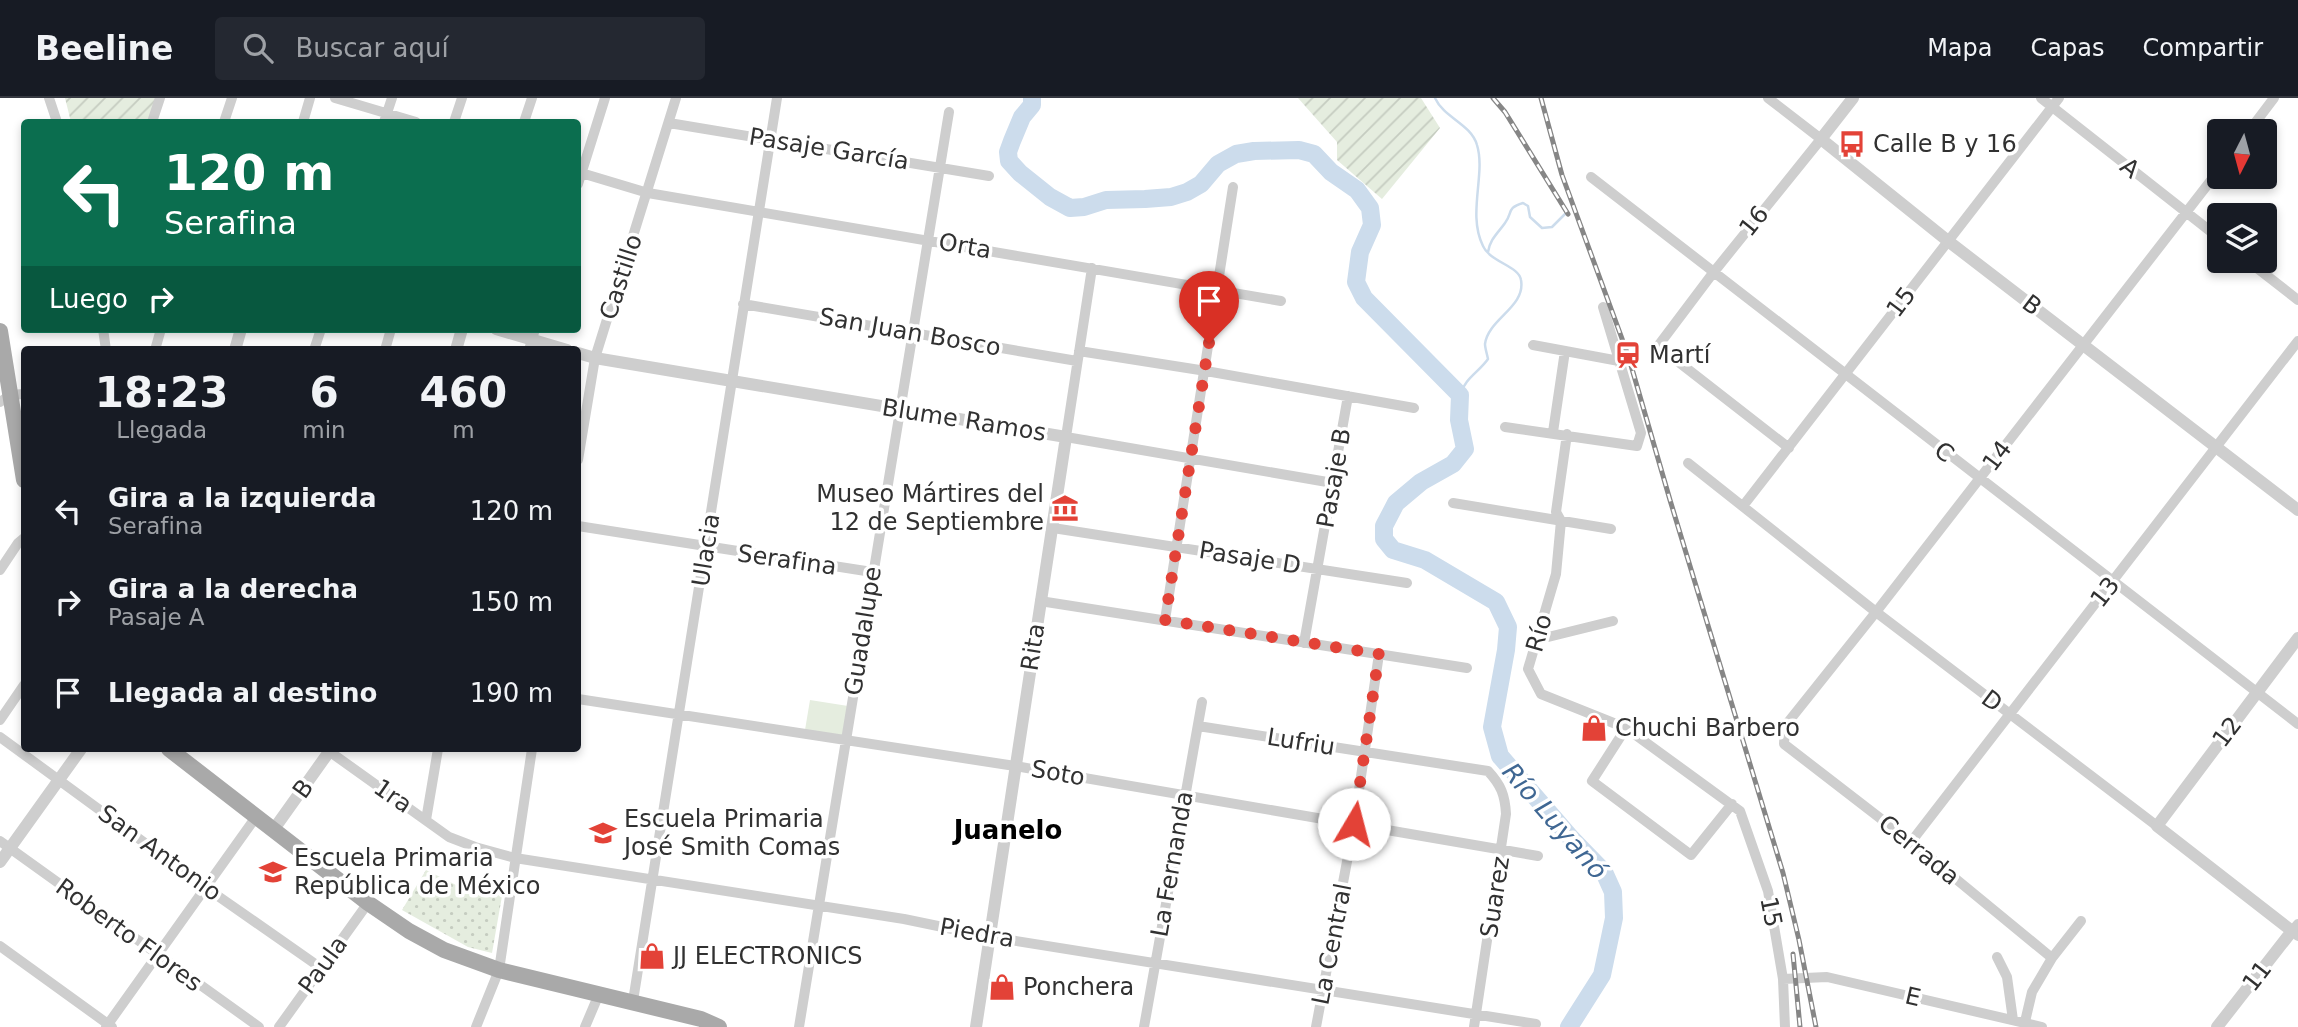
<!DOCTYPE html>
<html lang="es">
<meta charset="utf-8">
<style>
body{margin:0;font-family:"DejaVu Sans",sans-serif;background:#242831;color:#f1f3f6;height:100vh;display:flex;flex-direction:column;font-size:26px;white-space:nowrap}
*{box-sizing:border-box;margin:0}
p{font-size:23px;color:#9ea1a6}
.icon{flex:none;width:38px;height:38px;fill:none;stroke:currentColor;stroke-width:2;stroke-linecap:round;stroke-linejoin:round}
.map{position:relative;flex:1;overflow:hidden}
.panel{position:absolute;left:21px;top:248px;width:560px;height:406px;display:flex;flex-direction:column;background:#171b24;border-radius:7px;box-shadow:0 4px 10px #0003}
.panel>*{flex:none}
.banner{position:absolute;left:21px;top:21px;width:560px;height:214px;border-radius:7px;box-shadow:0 4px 10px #0003;background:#0b6e4f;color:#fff;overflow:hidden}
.needle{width:46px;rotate:186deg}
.buttons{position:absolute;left:2207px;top:21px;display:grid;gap:14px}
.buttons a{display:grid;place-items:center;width:70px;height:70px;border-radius:7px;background:#171b24;box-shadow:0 4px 10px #0003;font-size:35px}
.pin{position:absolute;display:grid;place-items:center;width:60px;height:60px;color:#fff;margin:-72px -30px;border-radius:50% 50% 50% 0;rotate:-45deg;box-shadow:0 0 7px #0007}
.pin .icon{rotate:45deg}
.me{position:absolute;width:77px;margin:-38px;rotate:8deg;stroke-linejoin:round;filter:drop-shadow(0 0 5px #0008)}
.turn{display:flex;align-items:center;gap:24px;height:147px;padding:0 28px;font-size:32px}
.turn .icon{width:91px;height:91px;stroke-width:2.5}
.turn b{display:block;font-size:49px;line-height:60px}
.then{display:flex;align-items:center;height:66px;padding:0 28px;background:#0003;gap:14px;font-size:26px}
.eta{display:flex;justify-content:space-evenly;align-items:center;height:119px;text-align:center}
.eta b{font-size:42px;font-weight:600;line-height:49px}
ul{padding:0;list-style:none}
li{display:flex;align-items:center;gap:21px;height:91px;padding:0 28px}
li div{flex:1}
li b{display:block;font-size:26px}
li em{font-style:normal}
header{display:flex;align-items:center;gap:42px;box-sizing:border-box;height:98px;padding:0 35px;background:#171b24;border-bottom:2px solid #363941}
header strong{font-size:33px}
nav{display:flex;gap:38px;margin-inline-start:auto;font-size:24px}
.search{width:490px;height:63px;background:#242831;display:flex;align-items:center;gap:18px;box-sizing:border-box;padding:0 24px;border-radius:7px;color:#9ea1a6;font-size:26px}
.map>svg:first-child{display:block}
.grass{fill:url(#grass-dots)}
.park{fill:#e5eddf}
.garden{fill:url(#garden-furrows)}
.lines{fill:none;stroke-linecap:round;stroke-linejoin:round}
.stream{stroke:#ccdcec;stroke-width:2.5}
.river{stroke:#ccdcec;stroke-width:18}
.minor{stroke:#cecece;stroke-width:10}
.tertiary{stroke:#cecece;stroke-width:12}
.primary{stroke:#a9a9a9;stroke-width:16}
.rail-casing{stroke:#868686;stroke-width:5}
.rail{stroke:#fff;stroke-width:2.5;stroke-dasharray:8;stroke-linecap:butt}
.route{stroke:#e34237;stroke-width:12;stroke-dasharray:0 21.6}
.labels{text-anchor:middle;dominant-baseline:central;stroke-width:7;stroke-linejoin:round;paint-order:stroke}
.poi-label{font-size:24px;fill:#313131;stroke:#fff;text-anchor:start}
.street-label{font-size:24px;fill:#313131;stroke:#fff}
.water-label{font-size:26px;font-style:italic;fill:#3f6793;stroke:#fff}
.neighbourhood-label{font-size:26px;font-weight:bold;fill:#000;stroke:#fff}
</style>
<header>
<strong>Beeline</strong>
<div class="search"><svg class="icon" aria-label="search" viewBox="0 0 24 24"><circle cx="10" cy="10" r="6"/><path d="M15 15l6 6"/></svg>Buscar aquí</div>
<nav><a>Mapa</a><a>Capas</a><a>Compartir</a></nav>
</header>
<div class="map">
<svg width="2298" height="929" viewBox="0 0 2298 929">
<defs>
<pattern id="grass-dots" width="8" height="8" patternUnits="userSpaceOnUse" patternTransform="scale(1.75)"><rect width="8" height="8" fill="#e5eddf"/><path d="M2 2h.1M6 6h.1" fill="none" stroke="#c5ccc0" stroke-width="1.8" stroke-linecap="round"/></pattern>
<pattern id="garden-furrows" width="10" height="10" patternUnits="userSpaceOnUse" patternTransform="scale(1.75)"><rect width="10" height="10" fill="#e5eddf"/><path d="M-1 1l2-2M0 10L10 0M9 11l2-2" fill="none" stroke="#c5ccc0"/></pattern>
</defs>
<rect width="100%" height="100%" fill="#fff"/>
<path class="grass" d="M 426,772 L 460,789 L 502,798 L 492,855 L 468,849 L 402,812 Z"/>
<path class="park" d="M 810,602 L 848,608 L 843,638 L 805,632 Z"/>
<path class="garden" d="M 65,0 L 156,0 L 147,24 L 71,24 Z
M 1298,0 L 1421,0 L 1440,30 L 1382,101 L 1337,62 L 1337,44 Z"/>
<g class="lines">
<path class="stream" d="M 1435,0 C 1444,20 1471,26 1477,47 C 1486,76 1467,116 1483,148 C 1490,164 1519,168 1521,182 C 1526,209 1488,221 1485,246 C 1485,250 1487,256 1488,261 C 1479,274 1465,280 1460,297
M 1488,154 C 1490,141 1498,135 1505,125 C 1513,115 1506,110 1523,105 L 1528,108 L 1530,119 L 1542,130 L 1552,129 L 1567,114"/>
<path class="river" d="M 1032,0 L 1032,7 L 1022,19 L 1012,43 L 1008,54 L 1009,63 L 1020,75 L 1050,99 L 1070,110 L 1084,109 L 1106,102 L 1145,101 L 1171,99 L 1187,94 L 1201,86 L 1218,66 L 1236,56 L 1254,53 L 1299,52 L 1314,56 L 1331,74 L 1357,92 L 1370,110 L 1372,127 L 1360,154 L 1356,184 L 1364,200 L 1460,297 L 1459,322 L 1465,351 L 1453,366 L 1421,384 L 1396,405 L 1384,428 L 1384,441 L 1393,452 L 1425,462 L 1496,504 L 1508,529 L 1506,552 L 1492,629 L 1500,658 L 1570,739 L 1604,774 L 1613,794 L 1614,820 L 1602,877 L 1569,929"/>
<path class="minor" d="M 49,0 L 57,24
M 335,0 L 416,24
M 1768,0 L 1821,41 L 1713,175 L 1658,248 L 1789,350
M 2041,0 L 2219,140
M 152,24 L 160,0
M 224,24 L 232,0
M 303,24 L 310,0
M 384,24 L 392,0
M 454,24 L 462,0
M 524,24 L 532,0
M 669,25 L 989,78
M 2249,33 L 2274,0
M 578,74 L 648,95 L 1281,203
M 1591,79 L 2298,626
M 578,86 L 605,0
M 2248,163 L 2298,202
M 1092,170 L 1066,339 L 1333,385
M 743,206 L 1077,263
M 103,231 L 106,252
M 1533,247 L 1619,263
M 155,252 L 161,231
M 314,252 L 321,231
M 385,252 L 391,231
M 529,252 L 535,231
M 1079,253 L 1206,273 L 1414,310
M 0,304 L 10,297 L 24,296
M 1505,329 L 1637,348 L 1641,335 L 1603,209
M 1553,334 L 1565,253
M 1567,336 L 1556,414 L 1561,423 L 1556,476 L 1528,571 L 1541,596 L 1626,630 L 1740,713 L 1768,793 L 1783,881 L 1785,929
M 578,362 L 595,260 L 676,0
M 1688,365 L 1876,514 L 2157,728
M 1453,405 L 1611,431
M 1743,408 L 2059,0
M 578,428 L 872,474
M 1053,430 L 1407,485
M 0,472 L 18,445 L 24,440
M 1040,503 L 1467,570
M 1165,522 L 1233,89
M 1536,542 L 1613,523
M 1304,545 L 1348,298
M 578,601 L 1015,668 L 1538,758
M 0,622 L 24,587
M 1198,628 L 1488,673 C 1501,687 1505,697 1506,716 L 1474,929
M 1626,630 L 1592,683 L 1691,757 L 1732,706
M 0,639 L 205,789 L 321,870
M 326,651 L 449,739 L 475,749 L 515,760 L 904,821 L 991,839 L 1536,926
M 426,722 L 438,651
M 0,743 L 259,929
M 1911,744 L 2298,243
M 2298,826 L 2292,833 L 2298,838
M 0,848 L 112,929
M 1997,859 L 2007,879 L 2013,922
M 2052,860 L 1911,744 L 1784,646 L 1785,628 L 1876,514 L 2219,72
M 1783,881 L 1827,879 L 2042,929
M 633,903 L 777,0
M 2024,928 L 2032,894 L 2052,860 L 2081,823
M 106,929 L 256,719
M 279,929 L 368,805
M 476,929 L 499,872 L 532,651
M 585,929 L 599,896
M 799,929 L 949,14
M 1144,929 L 1202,604
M 1316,929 L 1354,726 L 1379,556"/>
<path class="tertiary" d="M 1853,0 L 1821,41 L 1948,143 L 2298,412
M 496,231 L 567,252
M 235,252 L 241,231
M 456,252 L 462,231
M 578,255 L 595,260 L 1066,339 L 976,929
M 274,731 L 331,651
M 0,764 L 81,651
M 2217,929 L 2292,833 L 2157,728 L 2298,540"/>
<path class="primary" d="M 0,233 L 24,382
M 169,651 L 368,805 L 409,833 L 444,852 L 499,872 L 701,921 L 719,929"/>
<defs>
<path id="rail" d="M 1493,0 L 1505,14 L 1568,116
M 1541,0 L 1562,77 L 1628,257 L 1670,402 L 1783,775 L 1799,842 L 1816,929
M 1793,856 L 1800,929"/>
</defs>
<use href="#rail" class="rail-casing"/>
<use href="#rail" class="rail"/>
</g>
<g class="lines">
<path class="route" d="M 1209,245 L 1165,522 L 1379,556 L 1354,726"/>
</g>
<defs>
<symbol id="bus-bare" viewBox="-9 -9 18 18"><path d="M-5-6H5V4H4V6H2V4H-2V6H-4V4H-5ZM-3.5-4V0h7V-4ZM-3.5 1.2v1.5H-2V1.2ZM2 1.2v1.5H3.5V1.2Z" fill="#e34237" stroke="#fff" stroke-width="2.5" paint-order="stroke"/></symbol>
<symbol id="station-bare" viewBox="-9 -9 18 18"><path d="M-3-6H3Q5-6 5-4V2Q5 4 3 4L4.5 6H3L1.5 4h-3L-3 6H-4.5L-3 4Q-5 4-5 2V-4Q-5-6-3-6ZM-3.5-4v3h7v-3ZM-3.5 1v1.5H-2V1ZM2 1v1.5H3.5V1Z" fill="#e34237" stroke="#fff" stroke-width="2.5" paint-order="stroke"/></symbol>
<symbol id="museum-bare" viewBox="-9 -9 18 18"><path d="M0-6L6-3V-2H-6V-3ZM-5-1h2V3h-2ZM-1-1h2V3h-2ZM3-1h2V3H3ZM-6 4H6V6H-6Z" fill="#e34237" stroke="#fff" stroke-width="2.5" paint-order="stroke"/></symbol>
<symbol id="shop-bare" viewBox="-9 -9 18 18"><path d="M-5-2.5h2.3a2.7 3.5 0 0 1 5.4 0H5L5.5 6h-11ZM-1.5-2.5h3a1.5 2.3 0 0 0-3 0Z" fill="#e34237" stroke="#fff" stroke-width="2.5" paint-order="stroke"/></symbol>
<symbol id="school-bare" viewBox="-9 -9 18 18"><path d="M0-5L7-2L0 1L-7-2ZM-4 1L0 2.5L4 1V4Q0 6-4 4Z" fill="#e34237" stroke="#fff" stroke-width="2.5" paint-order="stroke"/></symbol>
</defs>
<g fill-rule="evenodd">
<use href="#bus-bare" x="1833" y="27" width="38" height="38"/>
<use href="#station-bare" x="1609" y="238" width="38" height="38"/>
<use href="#museum-bare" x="1046" y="391" width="38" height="38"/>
<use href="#shop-bare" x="1575" y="611" width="38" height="38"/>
<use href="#school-bare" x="584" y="716" width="38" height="38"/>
<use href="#school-bare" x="254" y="755" width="38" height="38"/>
<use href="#shop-bare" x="633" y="839" width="38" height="38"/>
<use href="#shop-bare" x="983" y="870" width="38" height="38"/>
</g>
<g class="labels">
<g class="poi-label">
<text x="1873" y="46">Calle B y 16</text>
<text x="1649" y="257">Martí</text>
<text x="1044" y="396" text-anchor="end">Museo Mártires del<tspan x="1044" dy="28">12 de Septiembre</tspan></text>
<text x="1615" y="630">Chuchi Barbero</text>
<text x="624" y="721">Escuela Primaria<tspan x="624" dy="28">José Smith Comas</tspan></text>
<text x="294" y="760">Escuela Primaria<tspan x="294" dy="28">República de México</tspan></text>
<text x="673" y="858">JJ ELECTRONICS</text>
<text x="1023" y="889">Ponchera</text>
</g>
<g class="street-label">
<text transform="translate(829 51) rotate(9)">Pasaje García</text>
<text transform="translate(2130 70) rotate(39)">A</text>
<text transform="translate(1754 123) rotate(-51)">16</text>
<text transform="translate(965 148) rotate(10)">Orta</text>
<text transform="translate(621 179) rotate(-72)">Castillo</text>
<text transform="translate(1901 204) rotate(-53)">15</text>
<text transform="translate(2032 207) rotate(37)">B</text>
<text transform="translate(910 234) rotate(10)">San Juan Bosco</text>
<text transform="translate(964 322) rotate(9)">Blume Ramos</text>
<text transform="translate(1944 354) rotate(39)">C</text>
<text transform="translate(1997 358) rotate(-53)">14</text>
<text transform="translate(1334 380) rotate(-80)">Pasaje B</text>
<text transform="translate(706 452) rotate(-81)">Ulacia</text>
<text transform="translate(1250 460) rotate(9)">Pasaje D</text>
<text transform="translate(787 462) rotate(8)">Serafina</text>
<text transform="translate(2105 494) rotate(-52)">13</text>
<text transform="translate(863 533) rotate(-81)">Guadalupe</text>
<text transform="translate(1539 535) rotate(-74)">Río</text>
<text transform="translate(1033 549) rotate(-81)">Rita</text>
<text transform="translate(1992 603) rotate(37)">D</text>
<text transform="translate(2227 634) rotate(-53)">12</text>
<text transform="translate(1301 644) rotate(9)">Lufriu</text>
<text transform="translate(1058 675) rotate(10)">Soto</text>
<text transform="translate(303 691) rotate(-54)">B</text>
<text transform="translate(393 698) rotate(35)">1ra</text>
<text transform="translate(1919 752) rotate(39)">Cerrada</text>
<text transform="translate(160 755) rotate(36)">San Antonio</text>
<text transform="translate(1172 766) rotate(-80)">La Fernanda</text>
<text transform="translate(1495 799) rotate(-81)">Suarez</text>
<text transform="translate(1771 814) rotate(79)">15</text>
<text transform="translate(977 835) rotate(10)">Piedra</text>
<text transform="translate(129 837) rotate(36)">Roberto Flores</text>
<text transform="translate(1332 846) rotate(-79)">La Central</text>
<text transform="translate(323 867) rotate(-54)">Paula</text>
<text transform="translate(2257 878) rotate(-52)">11</text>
<text transform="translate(1913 899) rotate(13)">E</text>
</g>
<g class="water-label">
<text transform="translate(1555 723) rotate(49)">Río Luyanó</text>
</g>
<g class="neighbourhood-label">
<text x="1008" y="732">Juanelo</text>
</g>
</g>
</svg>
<div class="buttons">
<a><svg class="needle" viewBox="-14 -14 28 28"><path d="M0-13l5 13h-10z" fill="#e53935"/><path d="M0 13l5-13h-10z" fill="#9ea1a6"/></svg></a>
<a><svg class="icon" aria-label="layers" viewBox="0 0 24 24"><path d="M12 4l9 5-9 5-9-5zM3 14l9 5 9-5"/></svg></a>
</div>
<div class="pin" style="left:1209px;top:245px;background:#d93025"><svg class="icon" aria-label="arrive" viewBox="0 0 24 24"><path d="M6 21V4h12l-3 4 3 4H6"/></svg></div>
<svg class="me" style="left:1354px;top:726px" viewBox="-20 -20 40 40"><circle r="19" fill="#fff"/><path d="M0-13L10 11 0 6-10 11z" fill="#e34237"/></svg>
<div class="banner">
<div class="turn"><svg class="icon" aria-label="left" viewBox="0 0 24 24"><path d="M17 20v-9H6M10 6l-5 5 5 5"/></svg><div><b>120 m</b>Serafina</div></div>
<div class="then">Luego<svg class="icon" aria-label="right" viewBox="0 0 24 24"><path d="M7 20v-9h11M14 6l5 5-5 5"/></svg></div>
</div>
<section class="panel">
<div class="eta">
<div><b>18:23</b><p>Llegada</p></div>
<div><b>6</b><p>min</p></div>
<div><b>460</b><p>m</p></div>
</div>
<ul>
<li><svg class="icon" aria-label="left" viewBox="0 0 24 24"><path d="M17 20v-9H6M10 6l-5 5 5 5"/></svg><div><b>Gira a la izquierda</b><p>Serafina</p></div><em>120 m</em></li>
<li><svg class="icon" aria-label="right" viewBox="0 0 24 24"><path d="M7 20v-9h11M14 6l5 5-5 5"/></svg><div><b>Gira a la derecha</b><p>Pasaje A</p></div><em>150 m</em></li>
<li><svg class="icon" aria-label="arrive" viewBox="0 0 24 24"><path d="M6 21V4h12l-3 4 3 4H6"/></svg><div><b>Llegada al destino</b></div><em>190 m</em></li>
</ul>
</section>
</div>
